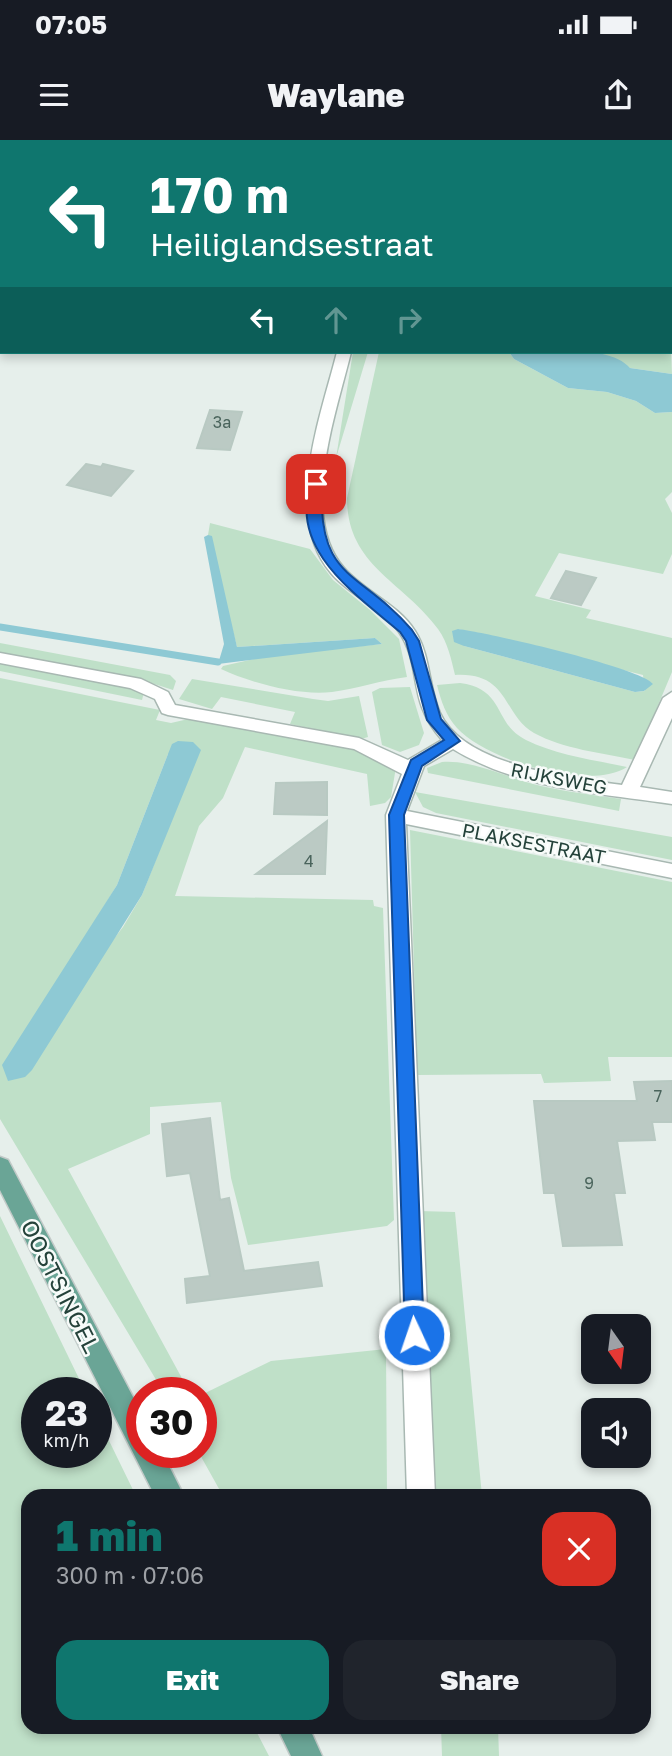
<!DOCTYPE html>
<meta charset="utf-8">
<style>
body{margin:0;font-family:"Golos Text",sans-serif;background:#20242c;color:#f1f3f6;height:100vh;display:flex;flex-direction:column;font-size:26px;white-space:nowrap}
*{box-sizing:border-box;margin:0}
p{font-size:23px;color:#9ea1a6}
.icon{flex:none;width:38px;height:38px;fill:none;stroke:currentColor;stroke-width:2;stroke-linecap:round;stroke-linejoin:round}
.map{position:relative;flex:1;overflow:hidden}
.drawer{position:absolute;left:21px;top:1349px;width:630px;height:245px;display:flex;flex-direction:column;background:#171b24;border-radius:21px;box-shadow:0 4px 10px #0003}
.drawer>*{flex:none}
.top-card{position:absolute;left:0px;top:0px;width:672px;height:214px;box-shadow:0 4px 10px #0003;background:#0f766e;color:#fff;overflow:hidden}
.needle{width:46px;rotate:166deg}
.buttons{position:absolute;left:581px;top:1174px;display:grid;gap:14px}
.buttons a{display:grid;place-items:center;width:70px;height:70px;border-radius:14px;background:#171b24;box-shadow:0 4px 10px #0003;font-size:35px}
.speed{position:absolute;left:21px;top:1237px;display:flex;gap:14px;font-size:35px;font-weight:700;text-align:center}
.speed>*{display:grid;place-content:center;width:91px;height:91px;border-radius:50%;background:#171b24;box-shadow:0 4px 10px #0003;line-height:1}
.speed small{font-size:18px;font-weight:400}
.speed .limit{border:10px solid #d22;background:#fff;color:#111}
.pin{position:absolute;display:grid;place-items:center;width:60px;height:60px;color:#fff;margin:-30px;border-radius:14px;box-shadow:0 4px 10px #0006}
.me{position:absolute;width:77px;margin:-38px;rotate:357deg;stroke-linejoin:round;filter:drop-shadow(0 0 5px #0008)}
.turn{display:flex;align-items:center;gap:24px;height:147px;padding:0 35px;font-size:32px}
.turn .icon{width:91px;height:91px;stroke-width:2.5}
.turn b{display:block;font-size:49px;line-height:60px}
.lanes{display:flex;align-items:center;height:66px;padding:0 35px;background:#0003;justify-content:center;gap:35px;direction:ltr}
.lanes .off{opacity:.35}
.round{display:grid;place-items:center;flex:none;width:74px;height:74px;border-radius:21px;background:#20242c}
.overview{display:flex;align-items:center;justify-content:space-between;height:119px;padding:0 35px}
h1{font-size:42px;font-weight:800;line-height:52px;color:#0f766e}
.cta{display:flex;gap:14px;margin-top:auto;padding:14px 35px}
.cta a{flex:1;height:80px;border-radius:21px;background:#0f766e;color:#fff;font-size:28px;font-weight:800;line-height:80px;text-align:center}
.cta a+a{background:#20242c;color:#f1f3f6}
.status{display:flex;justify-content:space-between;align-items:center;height:49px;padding:0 35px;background:#171b24;direction:ltr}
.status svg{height:19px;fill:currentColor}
header{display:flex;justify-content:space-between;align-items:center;height:91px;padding:0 35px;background:#171b24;font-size:32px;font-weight:800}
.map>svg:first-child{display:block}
.green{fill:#bfe0c8;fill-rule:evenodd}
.water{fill:#8ec9d4}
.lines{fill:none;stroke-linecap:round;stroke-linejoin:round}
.stream{stroke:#8ec9d4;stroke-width:7}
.building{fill:#bbcac4;stroke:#b8c9c2;stroke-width:2}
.minor-casing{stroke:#a8b8b2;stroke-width:3}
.major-casing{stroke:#c2cac8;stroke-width:3}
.minor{fill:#fff;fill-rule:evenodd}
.major{fill:#6aa596;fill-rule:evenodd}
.route{fill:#1a73e8;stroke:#114b97;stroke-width:2}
.labels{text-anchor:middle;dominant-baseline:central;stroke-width:5;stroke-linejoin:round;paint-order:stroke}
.number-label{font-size:16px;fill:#4a645c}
.street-label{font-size:19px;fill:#24423a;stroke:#f7fbf9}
.near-street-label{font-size:23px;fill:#24423a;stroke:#f7fbf9}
</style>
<div class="status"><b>07:05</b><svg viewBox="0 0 49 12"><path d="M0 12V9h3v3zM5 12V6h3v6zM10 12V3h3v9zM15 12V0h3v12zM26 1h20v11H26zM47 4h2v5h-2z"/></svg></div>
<header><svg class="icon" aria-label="menu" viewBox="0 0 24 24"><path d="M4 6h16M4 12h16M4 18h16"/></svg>Waylane<svg class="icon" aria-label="share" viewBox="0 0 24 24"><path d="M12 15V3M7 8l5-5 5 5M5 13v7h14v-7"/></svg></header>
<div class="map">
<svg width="672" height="1616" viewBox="0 0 672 1616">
<rect width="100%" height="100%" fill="#e6efeb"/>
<path class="green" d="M 670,180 L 672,234 L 630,228 L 588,212 L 670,212 Z
M 353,212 L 368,212 L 336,318 Z
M 379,212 L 509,212 L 514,219 L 568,248 L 607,252 L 636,261 L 655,273 L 672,272 L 672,352 L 665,359 L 672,373 L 672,414 L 663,434 L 559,413 L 535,456 L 591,470 L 586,478 L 672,498 L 672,532 L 635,620 C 602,613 563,609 534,593 C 502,575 510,532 455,535 C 451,519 448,503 438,489 C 403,441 347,426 347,358 ZM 458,489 L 643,535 L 645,551 L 635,552 L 464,506 Z
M 210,383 L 310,409 L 333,440 L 370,470 L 399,499 L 407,537 C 381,540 357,549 332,552 C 299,556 251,543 221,529 L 223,526 L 271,515 L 382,504 L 375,498 L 237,507 L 208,395 Z
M 0,503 L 170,535 L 176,541 L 173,550 L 139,539 L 0,513 Z
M 0,523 L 132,548 L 144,552 L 142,560 L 0,531 Z
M 0,538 L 160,570 L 156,580 L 171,583 L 197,577 L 315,601 L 367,613 L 396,627 L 391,657 L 385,663 L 370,666 L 367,634 L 245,607 L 223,658 L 199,686 L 175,756 L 373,760 L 374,766 L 383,768 L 394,1080 L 387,1086 L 248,1105 L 231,1038 L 221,962 L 150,967 L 150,994 L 68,1029 L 190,1253 L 164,1253 L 0,979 ZM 168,614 L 181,656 L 142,755 L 123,787 L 8,935 L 70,822 L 117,745 Z
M 192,539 L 313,559 L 328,561 L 359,556 L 368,597 L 361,599 L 290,584 L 295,572 L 221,557 L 212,569 L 179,559 Z
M 460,543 C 506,549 493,584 526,600 C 556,615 594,620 627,627 C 589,652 486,620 457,588 C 446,576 441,561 437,545 Z
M 410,547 L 424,593 L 419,605 L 400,612 L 382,605 L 372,552 L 380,548 Z
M 442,622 C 470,619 511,639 541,646 C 567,652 595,655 621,659 L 619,671 L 428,633 L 427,628 Z
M 415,652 L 672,697 L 672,720 L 436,673 L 423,667 Z
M 410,690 L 672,742 L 672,917 L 608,917 L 611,941 L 544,943 L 541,934 L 417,935 Z
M 419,1071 L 455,1072 L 482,1356 L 432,1356 Z
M 0,1076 L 86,1253 L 37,1253 L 37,1312 L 96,1312 L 96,1274 L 136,1356 L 28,1356 L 28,1587 L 254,1587 L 269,1616 L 0,1616 Z
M 386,1209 L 387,1356 L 223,1356 L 199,1313 L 201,1255 L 271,1221 Z
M 441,1587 L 498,1587 L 499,1616 L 442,1616 Z"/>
<path class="water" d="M 509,212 C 541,212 609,203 630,228 L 672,234 L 672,272 L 655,273 L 636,261 L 607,252 L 568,248 L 514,219 Z
M 208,395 L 212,396 L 237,507 L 375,498 L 382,504 L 218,524 L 224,504 L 204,397 Z
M 458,489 C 485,492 642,528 653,544 L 644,551 L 635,552 L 464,506 L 454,502 L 452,491 Z
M 178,601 L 193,602 L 201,610 L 142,755 L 32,930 L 25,937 L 8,941 L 2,925 L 117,745 L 168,614 L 172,604 Z"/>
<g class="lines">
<path class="stream" d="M 0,487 L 218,522"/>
</g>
<path class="building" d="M 210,270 L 242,272 L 230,310 L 197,308 Z
M 86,324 L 101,327 L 103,324 L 133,331 L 111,356 L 67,345 Z
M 566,431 L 596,438 L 581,465 L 551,458 Z
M 327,642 L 327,675 L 274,674 L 276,643 Z
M 327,681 L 325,734 L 256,734 Z
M 672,941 L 672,982 L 652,982 L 655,1000 L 617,1001 L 625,1053 L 614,1053 L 622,1105 L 563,1106 L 555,1053 L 544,1053 L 534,961 L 637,961 L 634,942 Z
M 210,978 L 220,1060 L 229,1058 L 244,1131 L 318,1122 L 322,1146 L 187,1163 L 185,1139 L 210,1136 L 190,1033 L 167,1036 L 162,984 Z"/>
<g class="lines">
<defs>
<path id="minor" d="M 391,0 L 403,0 L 403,2 L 392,2 Z
M 670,31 L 672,31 L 672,38 L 670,38 Z
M 337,212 L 351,212 C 337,271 298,377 344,428 C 365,452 398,464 415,491 C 431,516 428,546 440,573 C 464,626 571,638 622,645 L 663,558 L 672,552 L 672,578 L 640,647 L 672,652 L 672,664 C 598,653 518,649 453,609 L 424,626 L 407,671 L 672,724 L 672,738 L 406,684 L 435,1356 L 407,1356 L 386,675 L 402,634 L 354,609 L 168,575 L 162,573 L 155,559 L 130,548 L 0,523 L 0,513 L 141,539 L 168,552 L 175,565 L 359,598 L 408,620 L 442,600 C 406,560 423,527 399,492 C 382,467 350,456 331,433 C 282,376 321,276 337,212 Z"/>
<path id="major" d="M 0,1017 L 8,1020 L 142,1274 L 142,1312 L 162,1312 L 184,1356 L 155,1356 L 0,1050 Z
M 277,1587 L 309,1587 L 322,1616 L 291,1616 Z"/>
</defs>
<use href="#minor" class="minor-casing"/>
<use href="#major" class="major-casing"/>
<use href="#minor" class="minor"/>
<use href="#major" class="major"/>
</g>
<path class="route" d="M 312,341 L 322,344 C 317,442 360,429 412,490 L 419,501 L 441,579 L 460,601 L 422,626 L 404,675 L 424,1195 L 421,1201 L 414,1204 L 408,1201 L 405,1195 L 389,675 L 411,620 L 444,600 L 427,580 L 406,501 L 400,492 C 357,455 286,409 312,341 Z"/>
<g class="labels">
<g class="number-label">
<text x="222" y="282">3a</text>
<text x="309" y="721">4</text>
<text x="658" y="956">7</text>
<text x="589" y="1043">9</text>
</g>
<g class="street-label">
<text transform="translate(559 638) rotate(11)">RIJKSWEG</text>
<text transform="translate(534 703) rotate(11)">PLAKSESTRAAT</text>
</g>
<g class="near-street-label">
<text transform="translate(61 1146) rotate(63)">OOSTSINGEL</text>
</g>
</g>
</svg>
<div class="buttons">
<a><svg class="needle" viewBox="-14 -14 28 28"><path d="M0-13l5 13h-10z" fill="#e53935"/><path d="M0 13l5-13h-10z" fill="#9ea1a6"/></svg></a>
<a><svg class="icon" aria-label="sound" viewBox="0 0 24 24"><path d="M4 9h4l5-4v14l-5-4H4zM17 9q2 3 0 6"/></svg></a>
</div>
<div class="speed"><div>23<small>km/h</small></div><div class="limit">30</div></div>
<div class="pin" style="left:316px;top:344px;background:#d93025"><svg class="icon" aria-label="arrive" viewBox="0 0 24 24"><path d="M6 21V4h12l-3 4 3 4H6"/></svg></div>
<svg class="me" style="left:414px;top:1195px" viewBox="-20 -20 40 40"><circle r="17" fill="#1a73e8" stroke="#fff" stroke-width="3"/><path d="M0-11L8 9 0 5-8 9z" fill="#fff"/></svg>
<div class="top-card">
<div class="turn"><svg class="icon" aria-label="left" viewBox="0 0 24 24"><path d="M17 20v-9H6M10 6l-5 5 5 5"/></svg><div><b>170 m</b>Heiliglandsestraat</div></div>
<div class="lanes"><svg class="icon" aria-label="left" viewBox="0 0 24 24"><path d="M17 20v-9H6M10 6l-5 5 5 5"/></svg><svg class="icon off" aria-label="ahead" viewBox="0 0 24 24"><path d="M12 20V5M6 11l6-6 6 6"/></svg><svg class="icon off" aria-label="right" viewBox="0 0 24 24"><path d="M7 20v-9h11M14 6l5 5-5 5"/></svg></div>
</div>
<section class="drawer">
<div class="overview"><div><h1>1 min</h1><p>300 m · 07:06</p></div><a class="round" style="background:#d93025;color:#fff"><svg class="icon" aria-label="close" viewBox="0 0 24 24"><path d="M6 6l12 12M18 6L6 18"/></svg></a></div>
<div class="cta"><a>Exit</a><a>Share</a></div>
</section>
</div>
